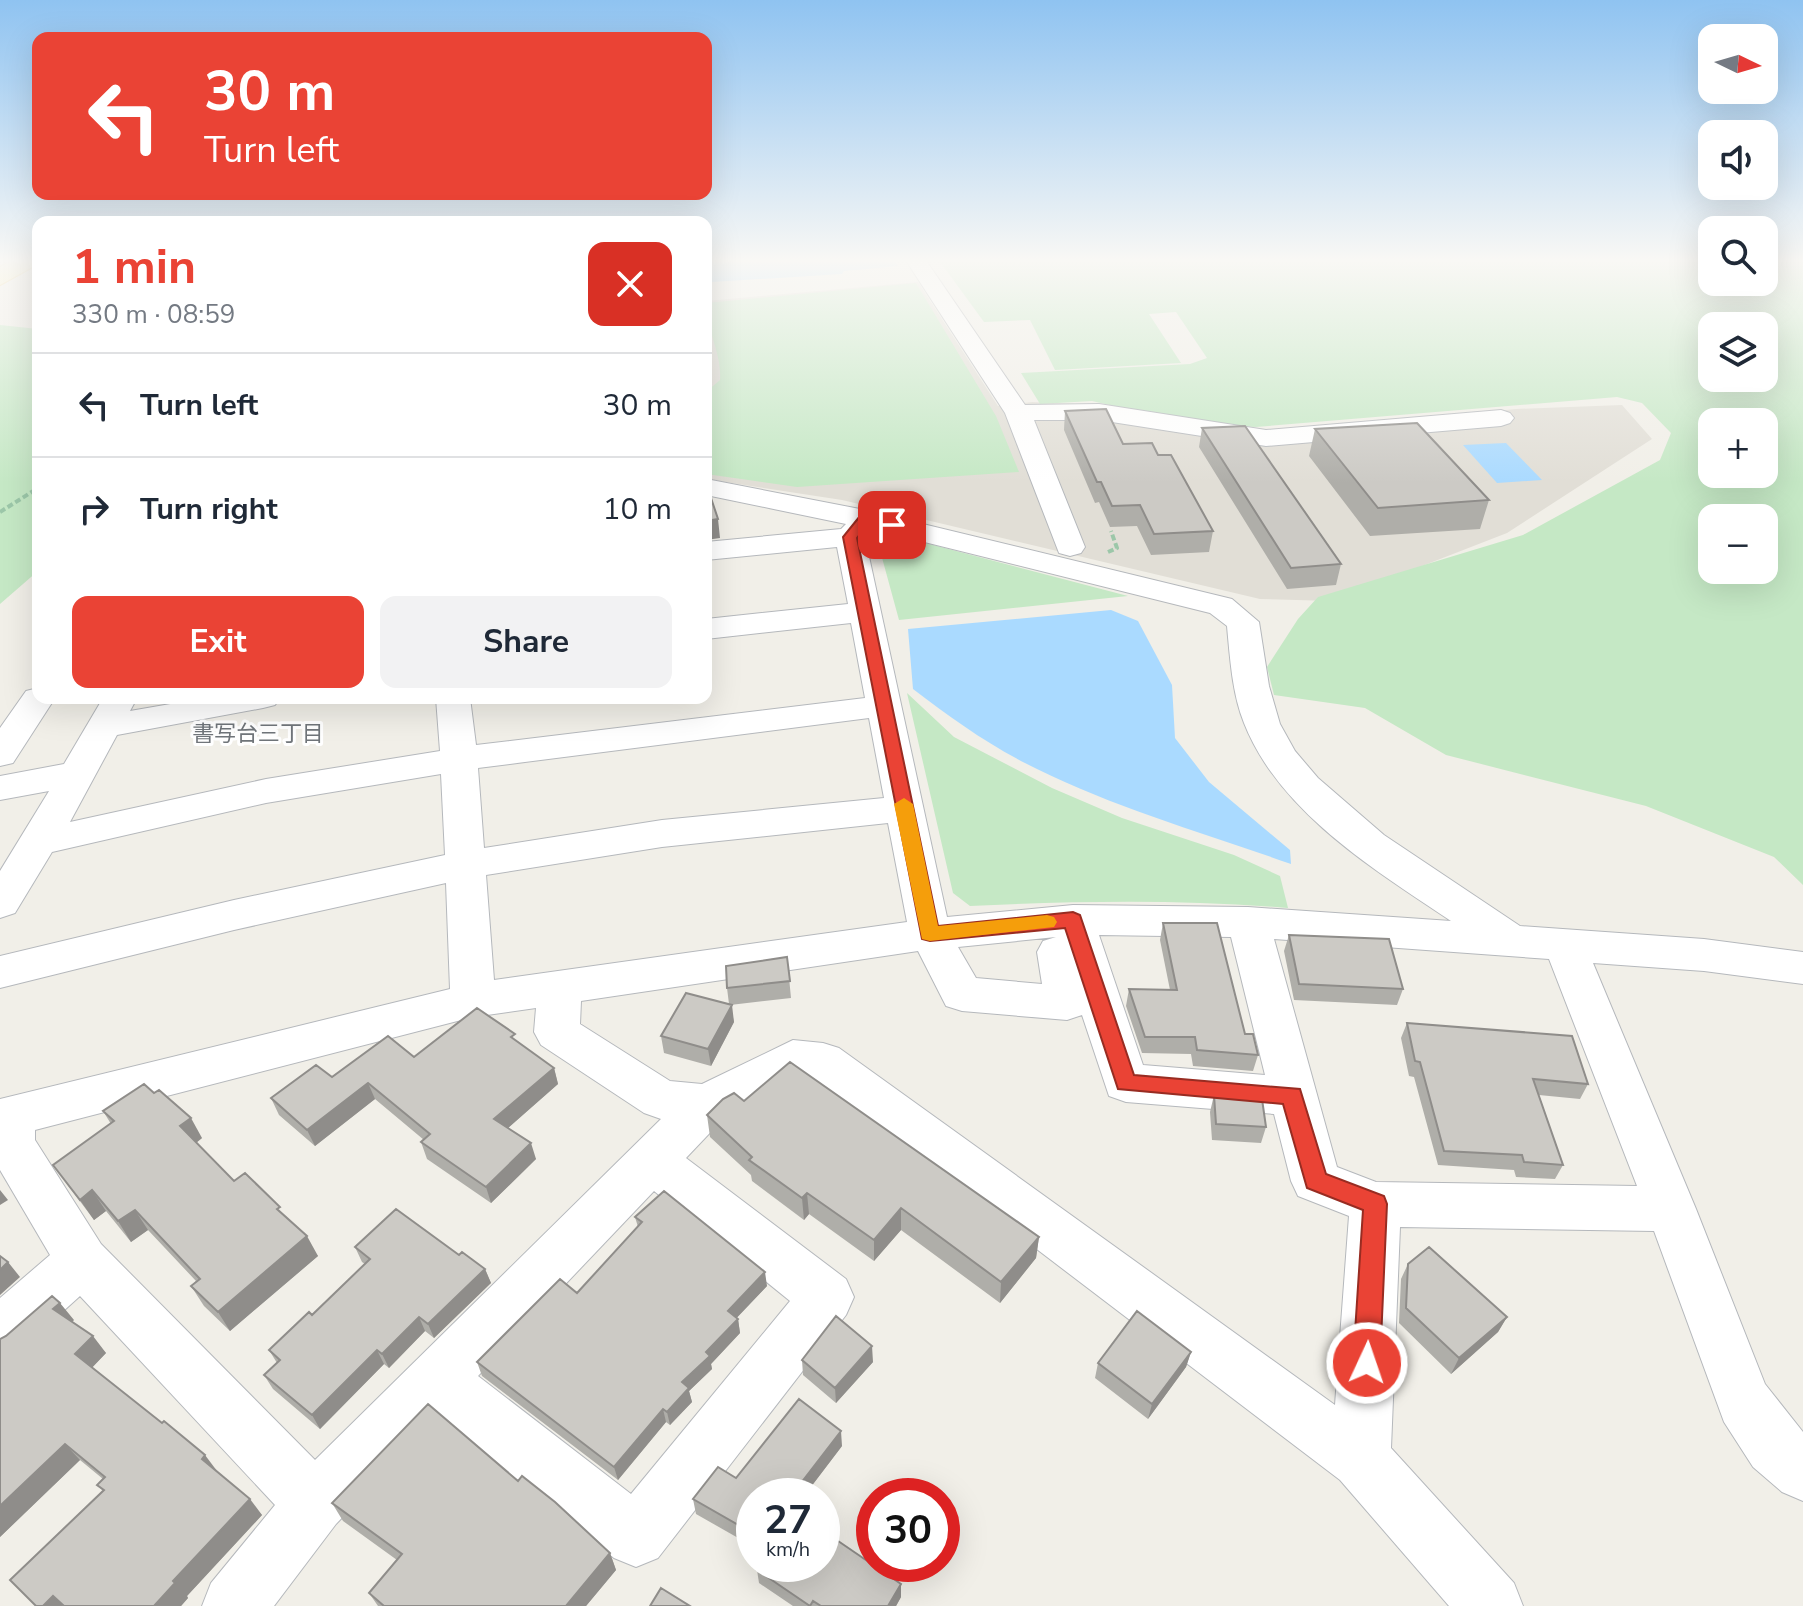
<!DOCTYPE html>
<meta charset="utf-8">
<style>
body{margin:0;font-family:"Nunito Sans","Noto Sans JP",sans-serif;background:#f2f2f3;color:#1f2937;height:100vh;display:flex;flex-direction:column;font-size:30px;white-space:nowrap}
*{box-sizing:border-box;margin:0}
p{font-size:26px;color:#747a83}
.icon{flex:none;width:44px;height:44px;fill:none;stroke:currentColor;stroke-width:2;stroke-linecap:round;stroke-linejoin:round}
.map{position:relative;flex:1;overflow:hidden}
.drawer{position:absolute;left:32px;top:216px;width:680px;height:488px;display:flex;flex-direction:column;background:#fff;border-radius:16px;box-shadow:0 8px 32px #0002}
.drawer>*{flex:none}
.hud{position:absolute;left:32px;top:32px;width:680px;height:168px;border-radius:16px;box-shadow:0 8px 32px #0002;background:#ea4335;color:#fff;overflow:hidden}
.needle{width:52px;rotate:95deg}
.controls{position:absolute;left:1698px;top:24px;display:grid;gap:16px}
.controls a{display:grid;place-items:center;width:80px;height:80px;border-radius:16px;background:#fff;box-shadow:0 8px 32px #0002;font-size:40px}
.speed{position:absolute;left:736px;top:1478px;display:flex;gap:16px;font-size:40px;font-weight:700;text-align:center}
.speed>*{display:grid;place-content:center;width:104px;height:104px;border-radius:50%;background:#fff;box-shadow:0 8px 32px #0002;line-height:1}
.speed small{font-size:20px;font-weight:400}
.speed .limit{border:12px solid #d22;background:#fff;color:#111}
.pin{position:absolute;display:grid;place-items:center;width:68px;height:68px;color:#fff;margin:-34px;border-radius:16px;box-shadow:0 4px 12px #0006}
.me{position:absolute;width:88px;margin:-44px;rotate:3deg;stroke-linejoin:round;filter:drop-shadow(0 0 6px #0008)}
.turn{display:flex;align-items:center;gap:28px;height:168px;padding:0 40px;font-size:36px}
.turn .icon{width:104px;height:104px;stroke-width:2.5}
.turn b{display:block;font-size:56px;line-height:68px}
.round{display:grid;place-items:center;flex:none;width:84px;height:84px;border-radius:16px;background:#f2f2f3}
.head{display:flex;align-items:center;justify-content:space-between;height:136px;padding:0 40px}
h1{font-size:48px;font-weight:700;line-height:60px;color:#ea4335}
.button{display:flex;gap:16px;margin-top:auto;padding:16px 40px}
.button a{flex:1;height:92px;border-radius:16px;background:#ea4335;color:#fff;font-size:32px;font-weight:700;line-height:92px;text-align:center}
.button a+a{background:#f2f2f3;color:#1f2937}
ul{padding:0;list-style:none}
li{display:flex;align-items:center;gap:24px;height:104px;padding:0 40px;border-top:2px solid #e0e1e3}
li div{flex:1}
li b{display:block;font-size:30px}
li em{font-style:normal}
.map>svg:first-child{display:block}
.education{fill:#e1ded6}
.green{fill:#c5e8c5;fill-rule:evenodd}
.water{fill:#aadaff}
.lines{fill:none;stroke-linecap:round;stroke-linejoin:round}
.minor-casing{stroke:#b5b8bc;stroke-width:2}
.major-casing{stroke:#f2c960;stroke-width:2}
.path{stroke:#9cc7a9;stroke-width:4;stroke-dasharray:6 3;stroke-linecap:butt}
.minor{fill:#fff;fill-rule:evenodd}
.major{fill:#fff2af;fill-rule:evenodd}
.wall{fill:#afaea9}
.shaded-wall{fill:#8f8d8a}
.building{fill:#cccac5;stroke:#8f8d8a;stroke-width:2}
.route{fill:#ea4335;stroke:#982c22;stroke-width:2}
.slow{fill:#f59e0b}
.labels{text-anchor:middle;dominant-baseline:central;stroke-width:6;stroke-linejoin:round;paint-order:stroke}
.neighbourhood-label{font-size:22px;fill:#70757a;stroke:#fff}
</style>
<div class="map">
<svg width="1803" height="1606" viewBox="0 0 1803 1606">
<rect width="100%" height="100%" fill="#f1efe8"/>
<path class="education" d="M 918,282 L 998,406 L 1032,402 L 1096,405 L 1249,431 L 1296,430 L 1516,409 L 1622,405 L 1652,439 L 1507,533 L 1332,601 L 1260,599 L 842,500 L 706,479 L 706,379 L 711,369 L 706,348 L 706,301 Z"/>
<path class="green" d="M 938,259 L 1712,259 L 1712,282 L 1764,282 L 1764,259 L 1803,259 L 1803,885 L 1774,857 L 1646,806 L 1446,755 L 1365,708 L 1274,695 L 1267,667 L 1298,619 L 1318,597 L 1523,535 L 1660,460 L 1671,433 L 1642,403 L 1617,397 L 1256,427 L 1194,424 L 1092,401 L 1040,404 L 1021,373 L 1190,364 L 1207,358 L 1176,312 L 1149,314 L 1181,363 L 1055,370 L 1030,320 L 984,322 ZM 1712,326 L 1764,326 L 1764,378 L 1712,378 ZM 1712,422 L 1764,422 L 1764,474 L 1712,474 ZM 1712,518 L 1764,518 L 1764,570 L 1712,570 Z
M 916,283 L 996,416 L 1019,472 L 797,487 L 706,474 L 706,392 L 720,380 C 722,353 706,330 706,303 Z
M 0,325 L 38,329 L 38,571 L 0,604 Z
M 899,536 L 1128,596 L 899,620 L 878,543 Z
M 907,693 L 954,737 L 1052,788 L 1122,818 L 1234,855 L 1280,876 L 1288,908 C 1181,899 1077,901 970,906 L 953,893 Z"/>
<path class="water" d="M 706,259 L 893,259 L 898,266 L 844,271 L 842,274 L 711,282 L 706,278 Z
M 1506,443 L 1542,480 L 1497,483 L 1463,445 Z
M 1111,610 L 1138,621 L 1172,685 L 1175,738 L 1209,782 L 1290,850 L 1291,864 C 1207,834 1118,809 1037,769 C 993,748 952,719 913,689 L 908,629 Z"/>
<g class="lines">
<defs>
<path id="minor" d="M 905,259 L 925,259 L 1025,405 L 1099,404 L 1266,430 L 1501,410 L 1510,413 L 1514,418 L 1510,423 L 1501,426 L 1266,446 L 1099,420 L 1034,420 L 1085,547 L 1081,553 L 1070,556 L 1059,553 L 1005,413 Z
M 706,479 L 865,510 L 1232,599 L 1259,622 L 1269,686 L 1280,724 L 1295,751 L 1318,778 L 1384,835 L 1520,926 L 1704,939 L 1803,952 L 1803,984 L 1704,971 L 1593,963 L 1696,1209 L 1765,1384 L 1803,1432 L 1803,1501 L 1782,1492 L 1753,1467 L 1724,1422 L 1654,1231 L 1400,1227 L 1391,1448 L 1514,1583 L 1523,1606 L 1449,1606 L 1340,1480 L 812,1078 L 798,1077 L 724,1118 L 686,1158 L 846,1279 L 854,1297 L 846,1315 L 658,1558 L 636,1567 L 614,1558 L 439,1416 L 336,1524 L 274,1606 L 202,1606 L 211,1583 L 275,1505 L 80,1296 L 19,1351 L 0,1359 L 0,1298 L 50,1255 L 0,1170 L 0,1099 L 450,989 L 446,883 L 234,930 L 0,988 L 0,956 L 234,900 L 445,855 L 441,774 L 266,803 L 52,852 L 15,913 L 0,918 L 0,871 L 49,791 L 0,800 L 0,776 L 64,764 L 103,698 L 137,698 L 130,711 L 205,698 L 280,698 L 275,705 L 263,708 L 117,735 L 70,822 L 266,779 L 440,751 L 436,698 L 470,698 L 476,745 L 865,698 L 851,623 L 706,639 L 706,619 L 848,604 L 837,547 L 706,560 L 706,542 L 841,529 L 846,524 L 706,495 ZM 872,529 L 1210,613 L 1227,626 C 1230,658 1232,693 1244,723 C 1279,812 1375,870 1451,921 L 1248,907 L 1073,905 L 947,917 L 865,538 ZM 869,718 L 884,798 L 662,820 L 484,848 L 478,768 ZM 888,823 L 907,922 L 494,980 L 486,875 L 662,847 ZM 1099,935 L 1231,937 L 1265,1075 L 1143,1065 ZM 1056,937 L 1043,941 L 1037,952 L 1042,984 L 976,978 L 958,947 ZM 1274,939 L 1549,959 L 1637,1186 L 1376,1182 L 1337,1167 ZM 918,951 L 946,1006 L 962,1011 L 1067,1020 L 1082,1015 L 1109,1096 L 1126,1102 L 1274,1114 L 1291,1181 L 1298,1196 L 1349,1216 L 1335,1405 L 839,1048 L 823,1043 L 793,1040 L 702,1084 L 670,1081 L 580,1024 L 581,1001 ZM 536,1008 L 534,1032 L 541,1045 L 644,1113 L 661,1119 L 315,1460 L 101,1244 L 35,1140 L 35,1130 L 473,1017 ZM 654,1191 L 790,1301 L 631,1494 L 478,1376 Z
M 38,688 L 38,698 L 55,698 L 13,763 L 0,766 L 0,728 L 26,691 Z"/>
<path id="major" d="M 14,259 L 38,259 L 38,264 L 0,285 L 0,267 Z"/>
</defs>
<use href="#minor" class="minor-casing"/>
<use href="#major" class="major-casing"/>
<path class="path" d="M 0,512 L 38,488
M 1108,552 L 1117,548 L 1111,531"/>
<use href="#minor" class="minor"/>
<use href="#major" class="major"/>
</g>
<path class="wall" d="M 1065,411 L 1123,444 L 1158,455 L 1213,531 L 1209,552 L 1151,555 L 1137,526 L 1110,527 L 1099,502 L 1095,503 L 1064,430 Z
M 1202,428 L 1341,564 L 1336,585 L 1287,589 L 1199,447 Z
M 1315,429 L 1489,500 L 1480,529 L 1370,536 L 1309,456 Z
M 1163,923 L 1245,1034 L 1258,1055 L 1253,1071 L 1193,1066 L 1191,1054 L 1142,1053 L 1126,1006 L 1129,989 L 1170,990 L 1160,940 Z
M 1289,935 L 1403,989 L 1397,1005 L 1294,1000 L 1284,951 Z
M 787,957 L 791,998 L 730,1005 L 734,1022 L 711,1066 L 664,1053 L 661,1036 L 729,1004 L 727,988 Z
M 1407,1023 L 1588,1084 L 1580,1099 L 1539,1095 L 1563,1165 L 1555,1179 L 1516,1177 L 1514,1170 L 1438,1165 L 1414,1077 L 1409,1076 L 1401,1038 Z
M 517,1041 L 554,1068 L 558,1084 L 508,1128 L 536,1159 L 491,1203 L 427,1159 L 421,1142 L 424,1140 L 375,1099 L 315,1146 L 279,1115 L 271,1098 L 332,1077 L 414,1057 Z
M 1214,1095 L 1266,1127 L 1261,1143 L 1212,1140 L 1210,1112 Z
M 744,1101 L 1039,1237 L 1036,1258 L 1000,1303 L 901,1230 L 874,1261 L 809,1214 L 804,1220 L 752,1181 L 751,1175 L 710,1137 L 707,1115 Z
M 103,1111 L 202,1138 L 196,1143 L 234,1181 L 284,1216 L 318,1256 L 230,1331 L 204,1306 L 191,1286 L 196,1281 L 148,1230 L 131,1242 L 106,1211 L 94,1220 L 53,1165 L 111,1124 Z
M 635,1217 L 767,1286 L 736,1318 L 738,1319 L 740,1333 L 711,1364 L 712,1369 L 689,1391 L 692,1402 L 670,1425 L 666,1422 L 618,1480 L 482,1376 L 477,1362 L 577,1293 L 638,1227 Z
M 355,1247 L 459,1255 L 485,1269 L 491,1283 L 434,1338 L 425,1331 L 389,1368 L 384,1364 L 320,1429 L 273,1389 L 264,1375 L 277,1363 L 269,1350 L 312,1315 L 365,1264 L 362,1262 Z
M 1408,1264 L 1507,1317 L 1498,1332 L 1451,1374 L 1399,1323 L 1401,1279 Z
M 74,1320 L 72,1322 L 106,1353 L 92,1367 L 217,1472 L 262,1515 L 187,1596 L 188,1598 L 181,1606 L 36,1606 L 103,1491 L 97,1485 L 103,1479 L 80,1460 L 0,1537 L 0,1339 Z
M 1191,1352 L 1186,1367 L 1148,1419 L 1095,1378 L 1098,1363 Z
M 802,1360 L 873,1362 L 836,1403 L 803,1375 Z
M 842,1446 L 804,1496 L 754,1496 L 754,1547 L 696,1514 L 693,1499 L 736,1478 Z
M 518,1481 L 610,1553 L 616,1570 L 586,1606 L 378,1606 L 369,1593 L 397,1560 L 343,1521 L 332,1503 Z
M 757,1570 L 901,1597 L 896,1606 L 793,1606 L 759,1583 Z"/>
<path class="shaded-wall" d="M 718,519 L 720,538 L 706,540 L 706,521 Z
M 732,1005 L 734,1022 L 711,1066 L 708,1049 Z
M 554,1068 L 558,1084 L 500,1135 L 494,1119 Z
M 368,1083 L 375,1099 L 315,1146 L 307,1130 Z
M 191,1118 L 202,1138 L 192,1146 L 180,1126 Z
M 531,1143 L 536,1159 L 491,1203 L 486,1187 Z
M 0,1190 L 8,1200 L 0,1205 Z
M 92,1190 L 106,1211 L 94,1220 L 80,1200 Z
M 807,1193 L 809,1214 L 804,1220 L 802,1198 Z
M 901,1208 L 901,1230 L 874,1261 L 874,1240 Z
M 135,1210 L 148,1230 L 131,1242 L 118,1221 Z
M 307,1236 L 318,1256 L 230,1331 L 218,1312 Z
M 1039,1237 L 1036,1258 L 1000,1303 L 1001,1282 Z
M 8,1262 L 20,1277 L 0,1295 L 0,1270 Z
M 485,1269 L 491,1283 L 434,1338 L 428,1324 Z
M 765,1272 L 767,1286 L 730,1325 L 728,1311 Z
M 60,1303 L 74,1320 L 67,1326 L 53,1309 Z
M 419,1317 L 425,1331 L 389,1368 L 382,1354 Z
M 1507,1317 L 1498,1332 L 1451,1374 L 1459,1358 Z
M 738,1319 L 740,1333 L 711,1364 L 712,1369 L 689,1391 L 692,1402 L 670,1425 L 667,1412 L 682,1382 L 706,1352 Z
M 93,1336 L 106,1353 L 89,1371 L 75,1354 Z
M 872,1346 L 873,1362 L 836,1403 L 835,1388 Z
M 377,1350 L 384,1364 L 320,1429 L 312,1415 Z
M 1191,1352 L 1186,1367 L 1148,1419 L 1152,1404 Z
M 663,1409 L 666,1422 L 618,1480 L 614,1467 Z
M 841,1431 L 842,1446 L 804,1496 L 791,1496 Z
M 65,1444 L 80,1460 L 0,1537 L 0,1506 Z
M 205,1455 L 217,1471 L 202,1459 Z
M 250,1499 L 262,1515 L 187,1596 L 188,1598 L 181,1606 L 154,1606 L 173,1581 Z
M 610,1553 L 616,1570 L 586,1606 L 566,1606 Z
M 901,1584 L 901,1597 L 896,1606 L 888,1606 Z
M 53,1596 L 63,1606 L 43,1606 Z"/>
<path class="building" d="M 1106,409 L 1123,444 L 1152,443 L 1158,455 L 1171,455 L 1213,531 L 1154,534 L 1140,505 L 1112,506 L 1101,482 L 1097,482 L 1065,411 Z
M 1417,423 L 1489,500 L 1378,508 L 1315,429 Z
M 1245,426 L 1341,564 L 1291,568 L 1202,428 Z
M 708,489 L 718,519 L 706,521 L 706,490 Z
M 1163,923 L 1217,923 L 1245,1034 L 1253,1034 L 1258,1055 L 1197,1050 L 1195,1037 L 1145,1037 L 1129,989 L 1177,990 Z
M 1289,935 L 1389,939 L 1403,989 L 1299,984 Z
M 787,957 L 790,981 L 727,988 L 726,966 Z
M 686,993 L 732,1005 L 708,1049 L 661,1036 Z
M 477,1008 L 515,1034 L 511,1037 L 554,1068 L 494,1119 L 531,1143 L 486,1187 L 421,1142 L 430,1134 L 368,1083 L 307,1130 L 271,1098 L 316,1065 L 332,1077 L 388,1036 L 414,1057 Z
M 1407,1023 L 1572,1036 L 1588,1084 L 1533,1079 L 1563,1165 L 1524,1162 L 1522,1155 L 1444,1151 L 1420,1062 L 1415,1061 Z
M 790,1062 L 1039,1237 L 1001,1282 L 901,1208 L 874,1240 L 807,1193 L 802,1198 L 749,1160 L 752,1157 L 707,1115 L 723,1099 L 734,1093 L 744,1101 Z
M 144,1084 L 154,1093 L 159,1090 L 191,1118 L 180,1126 L 234,1181 L 245,1173 L 280,1207 L 277,1209 L 307,1236 L 218,1312 L 191,1286 L 200,1279 L 135,1210 L 118,1221 L 92,1190 L 80,1200 L 53,1165 L 114,1121 L 103,1111 Z
M 1214,1095 L 1262,1099 L 1266,1127 L 1216,1124 Z
M 664,1191 L 765,1272 L 728,1311 L 738,1319 L 706,1352 L 710,1356 L 682,1382 L 689,1388 L 667,1412 L 663,1409 L 614,1467 L 477,1362 L 560,1279 L 577,1293 L 642,1222 L 635,1217 Z
M 396,1209 L 459,1255 L 462,1252 L 485,1269 L 428,1324 L 419,1317 L 382,1354 L 377,1350 L 312,1415 L 264,1375 L 280,1360 L 269,1350 L 309,1312 L 312,1315 L 370,1259 L 355,1247 Z
M 1429,1247 L 1507,1317 L 1459,1358 L 1406,1308 L 1408,1264 Z
M 0,1256 L 8,1262 L 0,1270 Z
M 52,1296 L 60,1303 L 53,1309 L 93,1336 L 75,1354 L 162,1423 L 164,1421 L 205,1455 L 202,1459 L 250,1499 L 173,1581 L 175,1583 L 154,1606 L 64,1606 L 53,1596 L 43,1606 L 36,1606 L 10,1580 L 104,1490 L 97,1485 L 105,1477 L 65,1444 L 0,1506 L 0,1339 L 6,1336 Z
M 1137,1311 L 1191,1352 L 1152,1404 L 1098,1363 Z
M 836,1316 L 872,1346 L 835,1388 L 802,1360 Z
M 799,1399 L 841,1431 L 791,1496 L 754,1496 L 754,1534 L 693,1499 L 718,1467 L 736,1478 Z
M 428,1404 L 518,1481 L 522,1476 L 555,1502 L 610,1553 L 566,1606 L 384,1606 L 369,1593 L 402,1554 L 332,1503 Z
M 822,1530 L 901,1584 L 888,1606 L 821,1606 L 813,1601 L 810,1606 L 757,1570 L 761,1564 L 822,1564 Z
M 661,1588 L 690,1606 L 650,1606 Z"/>
<linearGradient id="sky" x2="0" y2="1"><stop stop-color="#8fc3f1"/><stop offset="0.54" stop-color="#f9f8f5"/><stop offset="1" stop-color="#f9f8f5" stop-opacity="0"/></linearGradient>
<rect width="1803" height="483" fill="url(#sky)"/>
<path class="route" d="M 865,515 L 899,525 L 892,530 L 868,524 L 857,538 L 938,926 L 1073,912 L 1080,915 L 1134,1075 L 1300,1089 L 1326,1174 L 1384,1196 L 1387,1204 L 1380,1363 L 1376,1372 L 1367,1376 L 1357,1372 L 1353,1363 L 1363,1210 L 1307,1188 L 1283,1104 L 1118,1089 L 1065,928 L 930,941 L 922,939 L 843,537 L 860,516 Z"/>
<path class="slow" d="M 904,798 L 913,804 L 938,926 L 1047,915 L 1054,917 L 1057,922 L 1054,927 L 930,941 L 922,939 L 894,804 Z"/>
<g class="labels">
<g class="neighbourhood-label">
<text x="258" y="734">書写台三丁目</text>
</g>
</g>
</svg>
<div class="controls">
<a><svg class="needle" viewBox="-14 -14 28 28"><path d="M0-13l5 13h-10z" fill="#e53935"/><path d="M0 13l5-13h-10z" fill="#747a83"/></svg></a>
<a><svg class="icon" aria-label="sound" viewBox="0 0 24 24"><path d="M4 9h4l5-4v14l-5-4H4zM17 9q2 3 0 6"/></svg></a>
<a><svg class="icon" aria-label="search" viewBox="0 0 24 24"><circle cx="10" cy="10" r="6"/><path d="M15 15l6 6"/></svg></a>
<a><svg class="icon" aria-label="layers" viewBox="0 0 24 24"><path d="M12 4l9 5-9 5-9-5zM3 14l9 5 9-5"/></svg></a>
<a>+</a>
<a>−</a>
</div>
<div class="speed"><div>27<small>km/h</small></div><div class="limit">30</div></div>
<div class="pin" style="left:892px;top:525px;background:#d93025"><svg class="icon" aria-label="arrive" viewBox="0 0 24 24"><path d="M6 21V4h12l-3 4 3 4H6"/></svg></div>
<svg class="me" style="left:1367px;top:1363px" viewBox="-20 -20 40 40"><circle r="17" fill="#ea4335" stroke="#fff" stroke-width="3"/><path d="M0-11L8 9 0 5-8 9z" fill="#fff"/></svg>
<div class="hud">
<div class="turn"><svg class="icon" aria-label="left" viewBox="0 0 24 24"><path d="M17 20v-9H6M10 6l-5 5 5 5"/></svg><div><b>30 m</b>Turn left</div></div>
</div>
<section class="drawer">
<div class="head"><div><h1>1 min</h1><p>330 m · 08:59</p></div><a class="round" style="background:#d93025;color:#fff"><svg class="icon" aria-label="close" viewBox="0 0 24 24"><path d="M6 6l12 12M18 6L6 18"/></svg></a></div>
<ul>
<li><svg class="icon" aria-label="left" viewBox="0 0 24 24"><path d="M17 20v-9H6M10 6l-5 5 5 5"/></svg><div><b>Turn left</b></div><em>30 m</em></li>
<li><svg class="icon" aria-label="right" viewBox="0 0 24 24"><path d="M7 20v-9h11M14 6l5 5-5 5"/></svg><div><b>Turn right</b></div><em>10 m</em></li>
</ul>
<div class="button"><a>Exit</a><a>Share</a></div>
</section>
</div>
